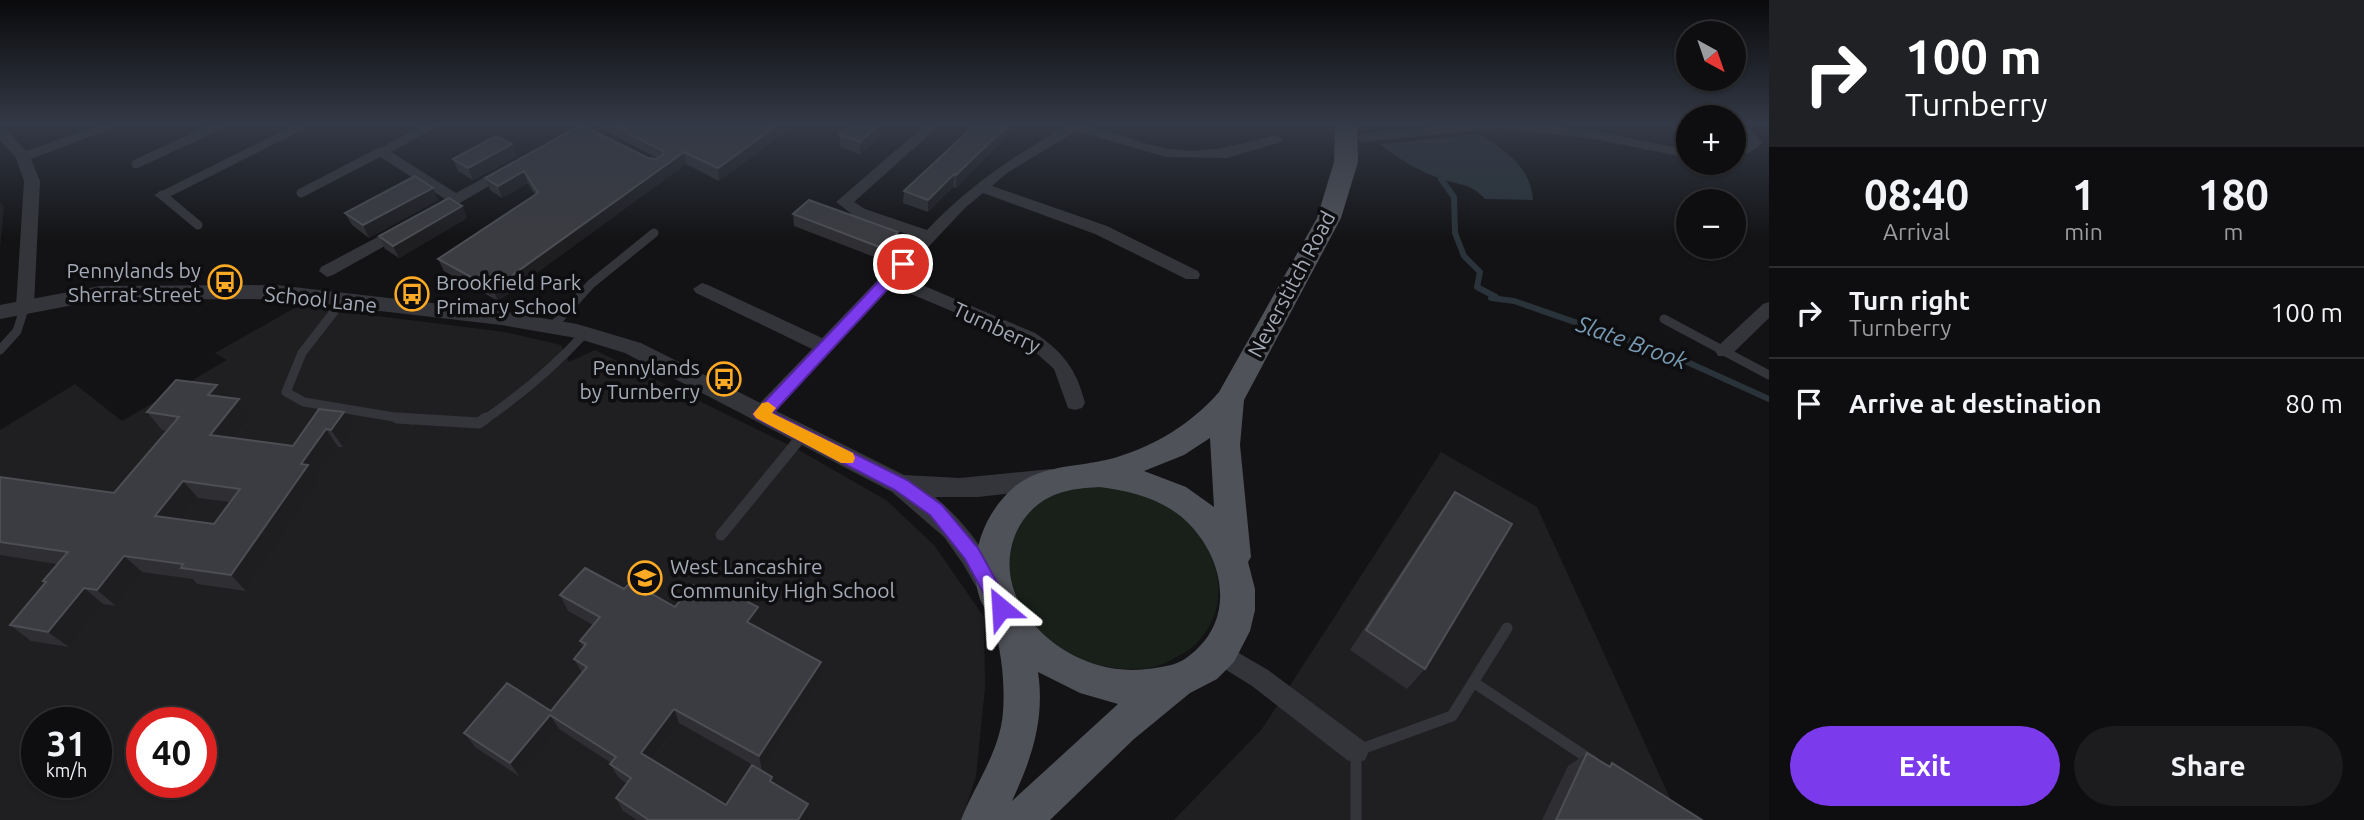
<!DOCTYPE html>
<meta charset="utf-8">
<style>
body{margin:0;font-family:Ubuntu,sans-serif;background:#1c1c1e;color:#f1f3f6;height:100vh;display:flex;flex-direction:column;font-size:26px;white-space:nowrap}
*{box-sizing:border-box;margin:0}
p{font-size:23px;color:#9b9c9f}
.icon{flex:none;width:38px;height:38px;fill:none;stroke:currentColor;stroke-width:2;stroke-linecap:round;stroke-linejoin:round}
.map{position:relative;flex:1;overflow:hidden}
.sheet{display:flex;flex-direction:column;background:#0e0e10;width:595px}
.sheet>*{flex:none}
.top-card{background:#202124;color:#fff;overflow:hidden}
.needle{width:46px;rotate:140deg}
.tools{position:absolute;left:1676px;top:21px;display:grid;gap:14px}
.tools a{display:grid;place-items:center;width:70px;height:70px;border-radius:50%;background:#0e0e10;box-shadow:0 2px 5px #0004,0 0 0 2px #2e2e30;font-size:35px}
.speed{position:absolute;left:21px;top:707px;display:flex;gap:14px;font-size:35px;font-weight:700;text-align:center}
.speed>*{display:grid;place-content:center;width:91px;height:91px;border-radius:50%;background:#0e0e10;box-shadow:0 2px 5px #0004,0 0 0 2px #2e2e30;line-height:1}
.speed small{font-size:18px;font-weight:400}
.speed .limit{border:10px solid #d22;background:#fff;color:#111}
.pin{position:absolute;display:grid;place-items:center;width:60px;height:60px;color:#fff;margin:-30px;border:4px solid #fff;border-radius:50%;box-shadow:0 2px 7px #0007}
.me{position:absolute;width:77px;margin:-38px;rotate:333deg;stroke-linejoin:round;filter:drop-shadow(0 0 5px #0008)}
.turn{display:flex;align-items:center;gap:24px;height:147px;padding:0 21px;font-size:32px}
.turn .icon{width:91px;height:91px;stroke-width:2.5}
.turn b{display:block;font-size:49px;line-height:60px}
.eta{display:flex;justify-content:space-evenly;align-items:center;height:119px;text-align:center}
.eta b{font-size:42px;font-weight:600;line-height:49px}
.primary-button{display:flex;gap:14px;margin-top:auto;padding:14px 21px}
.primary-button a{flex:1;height:80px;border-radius:42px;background:#7c3aed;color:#fff;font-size:28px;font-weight:600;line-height:80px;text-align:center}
.primary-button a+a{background:#1c1c1e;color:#f1f3f6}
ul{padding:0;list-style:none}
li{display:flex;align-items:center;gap:21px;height:91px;padding:0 21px;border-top:2px solid #2e2e30}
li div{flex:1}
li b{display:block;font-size:26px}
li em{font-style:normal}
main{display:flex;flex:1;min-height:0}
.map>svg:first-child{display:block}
.built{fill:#1f1f22;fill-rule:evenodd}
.green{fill:#19201a}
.water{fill:#293339}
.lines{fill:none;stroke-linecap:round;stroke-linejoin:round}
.stream{stroke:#293339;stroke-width:6}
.service-far1{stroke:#34353a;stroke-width:9}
.service{stroke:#34353a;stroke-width:11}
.minor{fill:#34353a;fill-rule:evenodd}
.tertiary{fill:#34353a;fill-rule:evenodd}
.primary{fill:#505259;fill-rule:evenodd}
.wall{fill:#2f2f33;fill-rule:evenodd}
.shaded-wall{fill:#1e1e21}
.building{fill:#3b3c41;stroke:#4c4e53;stroke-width:2;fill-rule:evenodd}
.route{fill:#7c3aed;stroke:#51269a;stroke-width:2}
.slow{fill:#f59e0b}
.labels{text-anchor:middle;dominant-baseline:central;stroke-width:7;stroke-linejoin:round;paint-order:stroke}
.poi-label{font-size:21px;fill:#a4aab6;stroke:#0e0e10;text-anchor:end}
.street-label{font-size:21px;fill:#a4aab6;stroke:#0e0e10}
.water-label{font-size:23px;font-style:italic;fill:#789bb3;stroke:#0e0e10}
</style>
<main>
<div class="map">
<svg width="1769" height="820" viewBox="0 0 1769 820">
<rect width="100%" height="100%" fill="#131315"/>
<path class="built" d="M 298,306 L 505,332 L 561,345 L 569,362 L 595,350 L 797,449 L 886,500 L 934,545 L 984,617 L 985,688 L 976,776 L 962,820 L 0,820 L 0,430 L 75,384 L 122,421 L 227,360 L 215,353 ZM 37,723 L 96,723 L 96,782 L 37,782 ZM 142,723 L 201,723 L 201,782 L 142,782 Z
M 1441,452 L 1537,507 L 1680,820 L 1174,820 L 1262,729 Z"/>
<path class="green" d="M 1090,485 C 1111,487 1132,489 1152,498 C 1195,517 1230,565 1215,613 C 1209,631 1196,648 1178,656 C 1171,660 1162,665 1154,667 C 1117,674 1072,662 1043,638 C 992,595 992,519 1058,492 C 1068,488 1080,487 1090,485 Z"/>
<path class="water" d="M 1480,134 C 1507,153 1530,165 1533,200 L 1485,199 C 1470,183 1462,186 1442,179 C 1420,172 1398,159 1380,144 Z"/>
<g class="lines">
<path class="stream" d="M 1441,179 L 1454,197 L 1455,233 L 1464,256 L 1480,272 L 1477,287 L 1496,297
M 1491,298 L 1514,301 L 1676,357 L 1769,399"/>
<path class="service-far1" d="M 1738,124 L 1756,142
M 136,164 L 222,124
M 301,193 L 380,152
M 162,195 L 198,225
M 343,300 L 302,353 L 286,392 L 304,402 L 412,420
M 1664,319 L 1769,375
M 552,327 L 591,284 L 654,233
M 0,350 L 17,331 L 25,306
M 484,420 C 522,394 554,367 585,333"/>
<path class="service" d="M 397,418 L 479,423 L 486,418
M 721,535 L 802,436
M 1473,682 L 1594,762
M 1356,820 L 1356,751 L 1452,716 L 1507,628"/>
<path class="minor" d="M 103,124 L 123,124 L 31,159 L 40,181 L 34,306 L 31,310 L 19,310 L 16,306 L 24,181 L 16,158 L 0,140 L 0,127 L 5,128 L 26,151 Z
M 296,124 L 314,124 L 167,198 L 162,200 L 154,195 Z
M 424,124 L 442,124 L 391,152 L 456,193 L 504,167 L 509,165 L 517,170 L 437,216 L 425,216 L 423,213 L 445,199 L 373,152 Z
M 581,124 L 598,124 L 568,143 L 558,143 L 556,140 L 558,137 Z
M 926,124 L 941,124 L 854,202 L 865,209 L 927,230 C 970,185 1010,159 1063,127 L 1061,124 C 1098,124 1129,141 1165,148 C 1206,156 1238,144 1276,135 L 1283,139 L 1281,142 L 1227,158 L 1166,157 L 1076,131 L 1007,173 L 992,186 L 1107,226 L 1198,271 L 1200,275 L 1198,279 L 1186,279 L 1095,234 L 983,193 L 965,208 L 901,276 L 1035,333 C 1063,352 1077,370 1085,403 L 1082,408 L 1075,410 L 1068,408 L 1054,369 L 1023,341 L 892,286 L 768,419 L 761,421 L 754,419 L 751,414 L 754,409 L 812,349 L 696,293 L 693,289 L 702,283 L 708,285 L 822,338 L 918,238 L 853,215 L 836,202 Z
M 1460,124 L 1536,124 L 1595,131 L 1689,150 L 1689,158 L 1595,139 L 1501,128 L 1363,142 L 1356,138 L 1363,134 Z
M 1756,138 L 1763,142 C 1755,152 1746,154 1734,157 L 1734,149 Z
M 402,224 L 410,229 L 408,233 L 333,275 L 327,277 L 319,271 L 321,267 Z
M 1769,302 L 1769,318 L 1730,356 L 1718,356 L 1715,351 L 1718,346 L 1763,304 Z
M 1220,642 L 1268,670 L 1365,742 L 1369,751 L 1365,760 L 1356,763 L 1347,760 L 1252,686 L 1212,661 L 1208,653 L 1212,645 Z"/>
<path class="tertiary" d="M 276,285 L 501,311 L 577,324 L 641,343 L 904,475 L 960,478 L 1051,469 L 1060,472 L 1063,479 L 1060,486 L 1051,489 L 978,497 L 935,497 C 965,522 987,552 1003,587 L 999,595 L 990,599 L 981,595 L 963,564 L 944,537 L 892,492 L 625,353 L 576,338 L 501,325 L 276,299 L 100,300 L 0,319 L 0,305 L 100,286 Z"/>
<path class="primary" d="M 1335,124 L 1357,124 L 1358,162 L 1341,218 L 1244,400 L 1240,445 L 1251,557 L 1248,562 L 1255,589 L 1255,610 L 1250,631 L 1234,662 L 1217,679 L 1190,693 L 1134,739 L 1050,820 L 961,820 C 975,784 1000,752 1003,712 C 1005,686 1002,653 994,628 C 992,618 984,609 980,599 C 967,561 982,516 1012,489 C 1035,468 1067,467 1096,462 C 1142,454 1189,427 1219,392 L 1317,218 L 1334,162 ZM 1210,438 L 1214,507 L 1186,487 L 1144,471 L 1184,455 ZM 1099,487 C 1131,491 1163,499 1186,521 C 1222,555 1235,612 1198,648 C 1190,656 1182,662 1171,665 C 1146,671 1122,672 1098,665 C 1044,650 994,595 1014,538 C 1021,518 1037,501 1057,494 C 1070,489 1085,488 1099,487 ZM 1038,672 L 1080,693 L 1118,704 L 1012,801 C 1032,758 1045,719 1038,672 Z"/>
</g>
<path class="wall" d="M 597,124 L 796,124 L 719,181 L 686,164 L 498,301 L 444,271 L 438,259 L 535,195 L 528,183 L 502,198 L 490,190 L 485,178 L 581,125 L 648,158 L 657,158 L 598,127 Z
M 893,124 L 860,154 L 840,147 L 840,135 Z
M 976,124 L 1019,124 L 956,188 L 953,187 L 928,212 L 903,203 L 904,191 Z
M 512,144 L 516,157 L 473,180 L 458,171 L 453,159 Z
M 438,200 L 369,238 L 352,225 L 345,213 Z
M 462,206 L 467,218 L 399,258 L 385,249 L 379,236 Z
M 793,214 L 898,232 L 897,244 L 882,260 L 794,226 Z
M 227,398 L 239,399 L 252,417 L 236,438 L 293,446 L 319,409 L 355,429 L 343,447 L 338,447 L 317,478 L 320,482 L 246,591 L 197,584 L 193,579 L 142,572 L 116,606 L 103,604 L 69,647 L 31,641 L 10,625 L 45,583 L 43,581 L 57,564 L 0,555 L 0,477 L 114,493 L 167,431 L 162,430 L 147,412 ZM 198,498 L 230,502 L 214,524 L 182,520 Z
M 1455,492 L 1425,669 L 1407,689 L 1350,650 L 1439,514 Z
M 624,589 L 675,607 L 761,623 L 757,628 L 823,677 L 762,770 L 679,723 L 652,760 L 726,805 L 774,784 L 808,804 L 810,816 L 808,820 L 637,820 L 623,811 L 616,798 L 627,784 L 618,777 L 610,764 L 611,763 L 559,729 L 520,777 L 475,747 L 464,733 L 551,711 L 582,673 L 574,659 L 583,648 L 580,641 L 593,625 L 568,611 L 560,595 Z
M 1587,753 L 1608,766 L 1612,763 L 1702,820 L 1542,820 L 1568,766 Z"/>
<path class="shaded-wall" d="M 779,124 L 796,124 L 719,181 L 718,168 Z
M 880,124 L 893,124 L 860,154 L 860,142 Z
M 1009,124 L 1019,124 L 956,188 L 956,175 Z
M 512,144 L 516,157 L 473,180 L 468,168 Z
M 684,152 L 686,164 L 498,301 L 493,289 Z
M 524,171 L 528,183 L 502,198 L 498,186 Z
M 954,174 L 953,187 L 928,212 L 928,200 Z
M 433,188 L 438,200 L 369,238 L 363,225 Z
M 0,202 L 4,207 L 0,249 Z
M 462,206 L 467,218 L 399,258 L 393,246 Z
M 898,232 L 897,244 L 882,260 L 882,248 Z
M 217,385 L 231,403 L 208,395 Z
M 239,399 L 252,417 L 225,452 L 210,435 Z
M 344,412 L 355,429 L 343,447 L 331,430 Z
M 326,429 L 338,447 L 317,478 L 320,482 L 246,591 L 231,575 L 301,464 Z
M 183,481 L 198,498 L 172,533 L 155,516 Z
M 124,556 L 142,572 L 116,606 L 97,590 Z
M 84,588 L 103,604 L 69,647 L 48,632 Z
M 758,607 L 761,623 L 750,638 L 747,622 Z
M 821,662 L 823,677 L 762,770 L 759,756 Z
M 674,709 L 679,723 L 647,766 L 641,753 Z
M 550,715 L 559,729 L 520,777 L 510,763 Z
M 808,804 L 810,816 L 808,820 L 798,820 Z"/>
<path class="building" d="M 611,124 L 779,124 L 718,168 L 684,152 L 493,289 L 438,259 L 538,193 L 524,171 L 498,186 L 485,178 L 581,125 L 648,158 L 656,159 L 664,154 L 663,151 Z
M 852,124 L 880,124 L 860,142 L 840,135 Z
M 976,124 L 1009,124 L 956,175 L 954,174 L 928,200 L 904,191 Z
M 496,136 L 512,144 L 468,168 L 453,159 Z
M 415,176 L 433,188 L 363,225 L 345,213 Z
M 449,198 L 462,206 L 393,246 L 379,236 Z
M 809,200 L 898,232 L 882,248 L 793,214 Z
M 176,380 L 217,385 L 208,395 L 239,399 L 210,435 L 293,446 L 319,409 L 344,412 L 331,430 L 326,429 L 301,464 L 308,465 L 231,575 L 181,568 L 183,564 L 124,556 L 97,590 L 84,588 L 48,632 L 10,625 L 46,582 L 43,581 L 68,552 L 0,542 L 0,477 L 114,493 L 179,417 L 147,412 ZM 183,481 L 240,489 L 214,524 L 155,516 Z
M 1455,492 L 1512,524 L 1425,669 L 1366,630 Z
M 585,568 L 624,589 L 631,582 L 675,607 L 693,585 L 713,596 L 725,590 L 758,607 L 747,622 L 821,662 L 759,756 L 674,709 L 641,753 L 726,805 L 752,765 L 772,777 L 770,781 L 808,804 L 798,820 L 649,820 L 616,798 L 631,778 L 610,764 L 616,757 L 550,715 L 510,763 L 464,733 L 507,683 L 551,711 L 587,667 L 574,659 L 586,644 L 580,641 L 600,617 L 560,595 Z
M 1587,753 L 1610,767 L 1612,763 L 1702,820 L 1556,820 Z"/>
<linearGradient id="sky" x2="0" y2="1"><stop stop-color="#0a0a0c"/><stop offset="0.52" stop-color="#333946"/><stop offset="1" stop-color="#333946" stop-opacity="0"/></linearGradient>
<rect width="1769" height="239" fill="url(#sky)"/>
<path class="route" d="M 903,260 L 910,264 L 908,267 L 773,413 L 907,480 L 942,505 L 978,548 L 1008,602 L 1011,608 L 1008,614 L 1001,617 L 995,614 L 965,559 L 930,515 L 895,490 L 756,418 L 753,414 L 898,261 Z"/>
<path class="slow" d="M 768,402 L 776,408 L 772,413 L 853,453 L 855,458 L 853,463 L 841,463 L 756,418 L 753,414 L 762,403 Z"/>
<defs>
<symbol id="bus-ring" viewBox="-11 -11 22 22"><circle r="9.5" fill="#0e0e10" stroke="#fca924" stroke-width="1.5"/><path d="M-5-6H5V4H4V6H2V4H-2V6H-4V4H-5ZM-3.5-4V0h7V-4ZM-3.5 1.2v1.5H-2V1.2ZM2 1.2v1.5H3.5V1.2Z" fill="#fca924"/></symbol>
<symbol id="school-ring" viewBox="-11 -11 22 22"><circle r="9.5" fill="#0e0e10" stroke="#fca924" stroke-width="1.5"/><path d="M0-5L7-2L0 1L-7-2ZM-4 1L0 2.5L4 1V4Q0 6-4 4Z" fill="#fca924"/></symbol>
</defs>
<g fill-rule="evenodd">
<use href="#bus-ring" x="206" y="263" width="38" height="38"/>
<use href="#bus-ring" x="393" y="275" width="38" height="38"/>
<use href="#bus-ring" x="705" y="360" width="38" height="38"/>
<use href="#school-ring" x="626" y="559" width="38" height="38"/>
</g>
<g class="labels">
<g class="poi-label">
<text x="201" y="270">Pennylands by<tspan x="201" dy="24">Sherrat Street</tspan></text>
<text x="436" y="282" text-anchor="start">Brookfield Park<tspan x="436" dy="24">Primary School</tspan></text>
<text x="700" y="367">Pennylands<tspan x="700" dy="24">by Turnberry</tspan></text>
<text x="670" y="566" text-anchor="start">West Lancashire<tspan x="670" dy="24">Community High School</tspan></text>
</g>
<g class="street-label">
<text transform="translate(1291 284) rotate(-62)">Neverstitch Road</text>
<text transform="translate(321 299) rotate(6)">School Lane</text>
<text transform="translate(997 327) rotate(25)">Turnberry</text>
</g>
<g class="water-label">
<text transform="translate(1632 342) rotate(20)">Slate Brook</text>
</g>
</g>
</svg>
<div class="tools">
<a><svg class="needle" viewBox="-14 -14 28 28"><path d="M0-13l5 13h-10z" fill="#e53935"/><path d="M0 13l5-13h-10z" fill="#9b9c9f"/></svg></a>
<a>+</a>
<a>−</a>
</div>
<div class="speed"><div>31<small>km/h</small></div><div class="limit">40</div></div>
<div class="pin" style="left:903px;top:264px;background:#d93025"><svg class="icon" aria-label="arrive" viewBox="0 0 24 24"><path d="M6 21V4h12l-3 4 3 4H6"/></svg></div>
<svg class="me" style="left:1001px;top:608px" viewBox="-20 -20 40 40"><path d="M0-17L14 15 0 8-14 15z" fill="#7c3aed" stroke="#fff" stroke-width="4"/></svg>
</div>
<section class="sheet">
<div class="top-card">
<div class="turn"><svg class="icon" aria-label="right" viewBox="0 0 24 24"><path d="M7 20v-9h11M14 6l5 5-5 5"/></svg><div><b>100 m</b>Turnberry</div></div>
</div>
<div class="eta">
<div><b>08:40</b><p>Arrival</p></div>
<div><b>1</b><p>min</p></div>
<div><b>180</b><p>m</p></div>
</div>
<ul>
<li><svg class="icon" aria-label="right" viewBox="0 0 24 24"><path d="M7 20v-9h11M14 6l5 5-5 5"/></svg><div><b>Turn right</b><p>Turnberry</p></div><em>100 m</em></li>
<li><svg class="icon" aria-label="arrive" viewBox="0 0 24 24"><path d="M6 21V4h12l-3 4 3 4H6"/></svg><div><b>Arrive at destination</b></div><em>80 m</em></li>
</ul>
<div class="primary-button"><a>Exit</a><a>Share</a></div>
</section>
</main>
